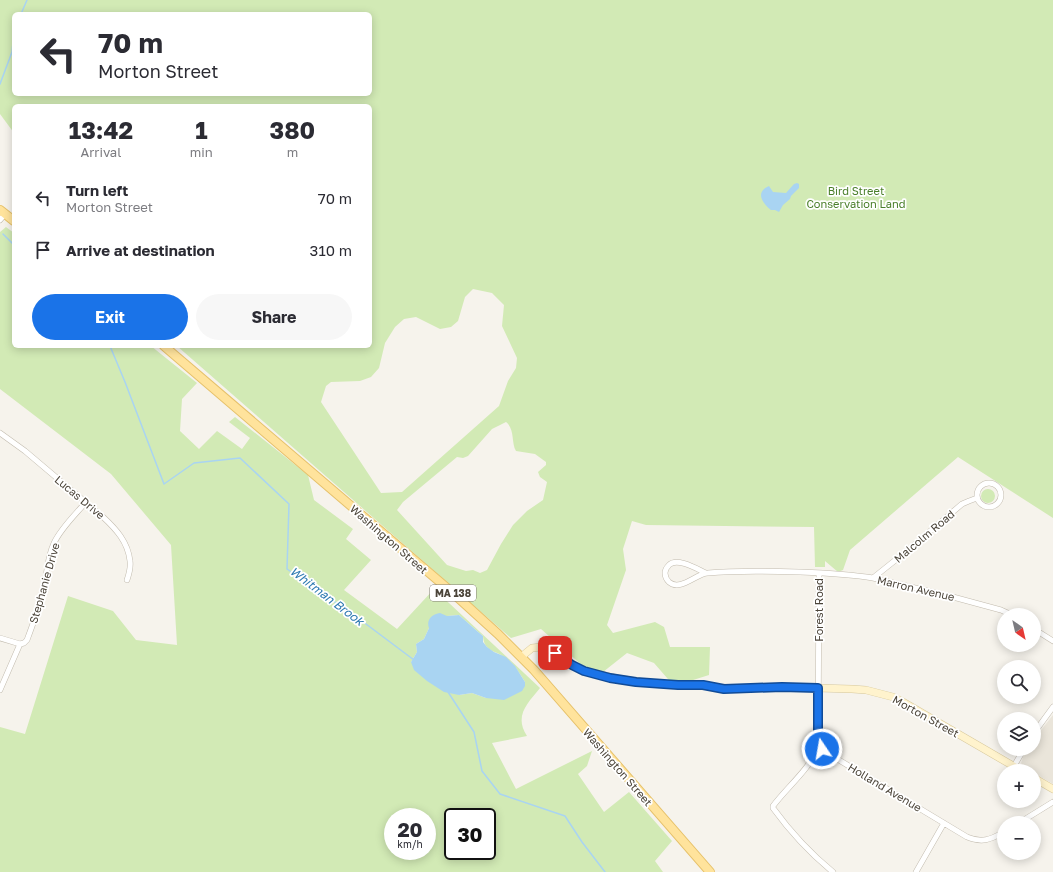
<!DOCTYPE html>
<meta charset="utf-8">
<style>
body{margin:0;font-family:"Golos Text",sans-serif;background:#f7f7f7;color:#2b2b33;height:100vh;display:flex;flex-direction:column;font-size:15px;white-space:nowrap}
*{box-sizing:border-box;margin:0}
p{font-size:13px;color:#7c7c81}
.icon{flex:none;width:22px;height:22px;fill:none;stroke:currentColor;stroke-width:2;stroke-linecap:round;stroke-linejoin:round}
.map{position:relative;flex:1;overflow:hidden}
.side{position:absolute;left:12px;top:104px;width:360px;height:244px;display:flex;flex-direction:column;background:#fff;border-radius:6px;box-shadow:0 2px 10px #0003}
.side>*{flex:none}
.banner{position:absolute;left:12px;top:12px;width:360px;height:84px;border-radius:6px;box-shadow:0 2px 10px #0003;background:#fff;color:#2b2b33;overflow:hidden}
.needle{width:26px;rotate:146deg}
.buttons{position:absolute;left:997px;top:608px;display:grid;gap:8px}
.buttons a{display:grid;place-items:center;width:44px;height:44px;border-radius:50%;background:#fff;box-shadow:0 2px 10px #0003;font-size:20px}
.speed{position:absolute;left:384px;top:808px;display:flex;gap:8px;font-size:20px;font-weight:700;text-align:center}
.speed>*{display:grid;place-content:center;width:52px;height:52px;border-radius:50%;background:#fff;box-shadow:0 2px 10px #0003;line-height:1}
.speed small{font-size:10px;font-weight:400}
.speed .limit{border:2px solid #111;border-radius:6px;background:#fff;color:#111}
.pin{position:absolute;display:grid;place-items:center;width:34px;height:34px;color:#fff;margin:-17px;border-radius:8px;box-shadow:0 2px 6px #0006}
.me{position:absolute;width:44px;margin:-22px;rotate:348deg;stroke-linejoin:round;filter:drop-shadow(0 0 3px #0008)}
.turn{display:flex;align-items:center;gap:14px;height:84px;padding:0 20px;font-size:18px}
.turn .icon{width:52px;height:52px;stroke-width:2.5}
.turn b{display:block;font-size:28px;line-height:34px}
.eta{display:flex;justify-content:space-evenly;align-items:center;height:68px;text-align:center}
.eta b{font-size:24px;font-weight:700;line-height:28px}
.action{display:flex;gap:8px;margin-top:auto;padding:8px 20px}
.action a{flex:1;height:46px;border-radius:24px;background:#1a73e8;color:#fff;font-size:16px;font-weight:700;line-height:46px;text-align:center}
.action a+a{background:#f7f7f7;color:#2b2b33}
ul{padding:0;list-style:none}
li{display:flex;align-items:center;gap:12px;height:52px;padding:0 20px}
li div{flex:1}
li b{display:block;font-size:15px}
li em{font-style:normal}
.map>svg:first-child{display:block}
.residential{fill:#eae5da}
.green{fill:#d2eab5;fill-rule:evenodd}
.water{fill:#a9d4f2}
.lines{fill:none;stroke-linecap:round;stroke-linejoin:round}
.stream{stroke:#a9d4f2;stroke-width:1.5}
.street-casing{stroke:#c2bbae;stroke-width:6}
.secondary-casing{stroke:#d6c79b;stroke-width:8}
.primary-casing{stroke:#e6c16a;stroke-width:10}
.street{stroke:#fff;stroke-width:5}
.secondary{stroke:#fff3cd;stroke-width:7}
.primary{stroke:#ffe39c;stroke-width:8}
.route-casing{stroke:#114b97;stroke-width:10}
.route{stroke:#1a73e8;stroke-width:7}
.labels{text-anchor:middle;dominant-baseline:central;stroke-width:3.5;stroke-linejoin:round;paint-order:stroke}
.shield{fill:#fff;stroke:#817c74;stroke-width:1}
.shield-label{font-size:10px;font-weight:bold;fill:#4b4439}
.park-label{font-size:11px;fill:#4a7f2a;stroke:#fff}
.street-label{font-size:11px;fill:#4b4439;stroke:#fff}
.water-label{font-size:12px;font-style:italic;fill:#2e7ab2;stroke:#fff}
</style>
<div class="map">
<svg width="1053" height="872" viewBox="0 0 1053 872">
<rect width="100%" height="100%" fill="#f6f3ec"/>
<path class="residential" d="M 1053,715 L 1053,784 L 1034,773 L 1034,771 L 1031,771 L 1023,766 L 1021,763 L 1024,754 L 1027,749 L 1034,749 L 1034,739 Z"/>
<path class="green" d="M 0,0 L 1053,0 L 1053,518 L 958,457 L 850,550 L 843,570 L 838,572 L 825,561 L 825,567 L 815,567 L 814,527 L 646,525 L 632,521 L 623,549 L 626,570 L 607,625 L 613,633 L 655,622 L 664,627 L 670,647 L 710,647 L 709,675 L 674,686 L 654,663 L 627,653 L 603,672 L 584,667 L 541,629 L 511,638 L 177,346 L 370,346 L 370,106 L 14,106 L 14,133 L 0,114 ZM 14,14 L 370,14 L 370,94 L 14,94 ZM 473,289 L 492,293 L 504,305 L 502,326 L 517,358 L 516,368 L 508,381 L 499,406 L 402,492 L 381,493 L 321,402 L 326,386 L 331,382 L 360,381 L 371,377 L 379,368 L 385,343 L 395,327 L 404,319 L 416,317 L 440,329 L 451,327 L 458,321 L 465,297 ZM 506,422 C 515,429 511,442 516,451 L 535,454 L 546,462 L 546,465 L 538,472 L 540,477 L 547,482 L 543,500 L 527,511 L 513,525 L 501,544 L 487,570 L 480,573 L 473,570 L 466,571 L 447,565 L 397,510 L 403,502 L 457,457 L 463,458 L 468,456 L 492,429 Z
M 6,227 L 14,233 L 14,346 L 151,346 L 197,383 L 182,399 L 180,431 L 199,449 L 217,431 L 242,449 L 250,438 L 229,422 L 235,417 L 308,475 L 314,500 L 353,529 L 346,539 L 371,560 L 344,590 L 397,629 L 434,589 L 540,688 C 527,704 514,716 527,736 L 492,743 L 516,789 L 592,751 L 587,766 L 578,774 L 604,812 L 629,792 L 672,841 L 655,861 L 663,872 L 0,872 L 0,727 L 25,734 L 68,596 L 113,611 L 136,640 L 177,645 L 171,545 L 111,474 L 0,389 L 0,232 ZM 459,615 L 477,631 L 483,636 C 484,653 497,650 507,659 C 515,665 520,674 525,682 L 486,698 L 472,693 L 459,695 L 411,662 L 417,652 L 416,644 L 424,639 L 429,628 L 447,616 ZM 393,817 L 427,817 L 427,851 L 393,851 ZM 453,817 L 487,817 L 487,851 L 453,851 Z
M981 496a7 7 0 1 1 14 0a7 7 0 1 1-14 0Z"/>
<path class="water" d="M 797,183 L 799,184 L 799,188 L 791,196 L 790,199 L 783,205 L 779,212 L 775,210 L 771,210 C 762,203 755,192 769,186 L 773,192 L 786,193 L 794,184 Z
M 440,613 L 447,616 L 459,615 L 477,631 L 483,636 L 483,642 L 487,647 L 494,652 L 506,657 L 515,666 L 525,682 L 525,686 L 522,691 L 504,700 L 486,698 L 472,693 L 459,695 L 444,692 L 427,681 L 414,670 L 411,662 L 417,652 L 416,644 L 424,639 L 429,628 C 426,620 432,614 440,613 Z"/>
<g class="lines">
<path class="stream" d="M 21,14 L 27,0
M 0,84 L 12,52 L 14,33
M 3,234 L 14,245
M 110,346 L 125,382 L 164,484 L 194,463 L 240,458 L 289,504 L 287,569 L 358,618 L 414,660
M 448,692 L 474,732 L 482,771 L 500,794 L 565,816 L 582,842 L 605,872"/>
<defs>
<path id="street" d="M 0,220 L 5,214
M 0,433 L 25,451 L 103,517 C 116,529 128,542 130,561 C 131,567 129,574 127,580
M977 495a12 12 0 1 1 24 0a12 12 0 1 1-24 0Z
M 706,573 C 697,569 677,557 669,565 C 667,567 665,570 665,573 C 665,577 667,580 669,582 C 680,592 697,573 708,573 C 739,570 769,571 800,572 C 825,573 849,574 873,578 L 953,597 L 1001,610 L 1012,615
M 819,573 L 818,742 L 819,746 L 829,754 L 967,837 C 982,843 990,840 1004,832
M 873,578 L 908,550 L 962,504 L 969,501 L 977,498
M 1034,629 L 1053,641
M 0,638 L 20,644
M 20,644 L 24,643 L 27,640 C 33,624 40,605 44,588 C 47,573 47,558 54,543 C 61,528 75,515 86,502
M 0,690 L 20,644
M 1034,733 L 1053,707
M 819,746 C 809,770 788,786 773,806 L 773,808 C 789,830 811,854 833,872
M 1014,766 L 1024,749
M 1019,823 L 1053,802
M 916,872 L 944,823"/>
<path id="secondary" d="M 521,657 L 532,648 L 541,647 L 555,653 L 572,665 L 584,671 L 619,679 L 656,684 L 678,685 L 703,685 L 724,689 L 782,687 L 852,689 L 866,690 L 893,697 L 903,702 L 1022,771
M 1034,778 L 1053,789"/>
<path id="primary" d="M 0,210 L 14,221
M 164,346 L 454,594 L 498,634 L 534,670 L 710,872"/>
</defs>
<use href="#street" class="street-casing"/>
<use href="#secondary" class="secondary-casing"/>
<use href="#primary" class="primary-casing"/>
<use href="#street" class="street"/>
<use href="#secondary" class="secondary"/>
<use href="#primary" class="primary"/>
</g>
<g class="lines">
<defs>
<path id="route" d="M 555,653 L 572,665 L 584,671 L 610,678 L 636,682 L 678,685 L 703,685 L 724,689 L 782,687 L 818,688 L 818,742 L 819,746 L 822,749"/>
</defs>
<use href="#route" class="route-casing"/>
<use href="#route" class="route"/>
</g>
<g class="labels">
<rect class="shield" x="430" y="585" width="46" height="16" rx="3"/>
<g class="shield-label">
<text x="453" y="593">MA 138</text>
</g>
<g class="park-label">
<text x="856" y="190">Bird Street<tspan x="856" dy="13">Conservation Land</tspan></text>
</g>
<g class="street-label">
<text transform="translate(80 497) rotate(40)">Lucas Drive</text>
<text transform="translate(924 536) rotate(-40)">Malcolm Road</text>
<text transform="translate(389 539) rotate(41)">Washington Street</text>
<text transform="translate(44 583) rotate(-74)">Stephanie Drive</text>
<text transform="translate(916 588) rotate(13)">Marron Avenue</text>
<text transform="translate(818 610) rotate(-90)">Forest Road</text>
<text transform="translate(926 716) rotate(29)">Morton Street</text>
<text transform="translate(618 767) rotate(49)">Washington Street</text>
<text transform="translate(885 787) rotate(31)">Holland Avenue</text>
</g>
<g class="water-label">
<text transform="translate(327 596) rotate(37)">Whitman Brook</text>
</g>
</g>
</svg>
<div class="buttons">
<a><svg class="needle" viewBox="-14 -14 28 28"><path d="M0-13l5 13h-10z" fill="#e53935"/><path d="M0 13l5-13h-10z" fill="#7c7c81"/></svg></a>
<a><svg class="icon" aria-label="search" viewBox="0 0 24 24"><circle cx="10" cy="10" r="6"/><path d="M15 15l6 6"/></svg></a>
<a><svg class="icon" aria-label="layers" viewBox="0 0 24 24"><path d="M12 4l9 5-9 5-9-5zM3 14l9 5 9-5"/></svg></a>
<a>+</a>
<a>−</a>
</div>
<div class="speed"><div>20<small>km/h</small></div><div class="limit">30</div></div>
<div class="pin" style="left:555px;top:653px;background:#d93025"><svg class="icon" aria-label="arrive" viewBox="0 0 24 24"><path d="M6 21V4h12l-3 4 3 4H6"/></svg></div>
<svg class="me" style="left:822px;top:749px" viewBox="-20 -20 40 40"><circle r="17" fill="#1a73e8" stroke="#fff" stroke-width="3"/><path d="M0-11L8 9 0 5-8 9z" fill="#fff"/></svg>
<div class="banner">
<div class="turn"><svg class="icon" aria-label="left" viewBox="0 0 24 24"><path d="M17 20v-9H6M10 6l-5 5 5 5"/></svg><div><b>70 m</b>Morton Street</div></div>
</div>
<section class="side">
<div class="eta">
<div><b>13:42</b><p>Arrival</p></div>
<div><b>1</b><p>min</p></div>
<div><b>380</b><p>m</p></div>
</div>
<ul>
<li><svg class="icon" aria-label="left" viewBox="0 0 24 24"><path d="M17 20v-9H6M10 6l-5 5 5 5"/></svg><div><b>Turn left</b><p>Morton Street</p></div><em>70 m</em></li>
<li><svg class="icon" aria-label="arrive" viewBox="0 0 24 24"><path d="M6 21V4h12l-3 4 3 4H6"/></svg><div><b>Arrive at destination</b></div><em>310 m</em></li>
</ul>
<div class="action"><a>Exit</a><a>Share</a></div>
</section>
</div>
